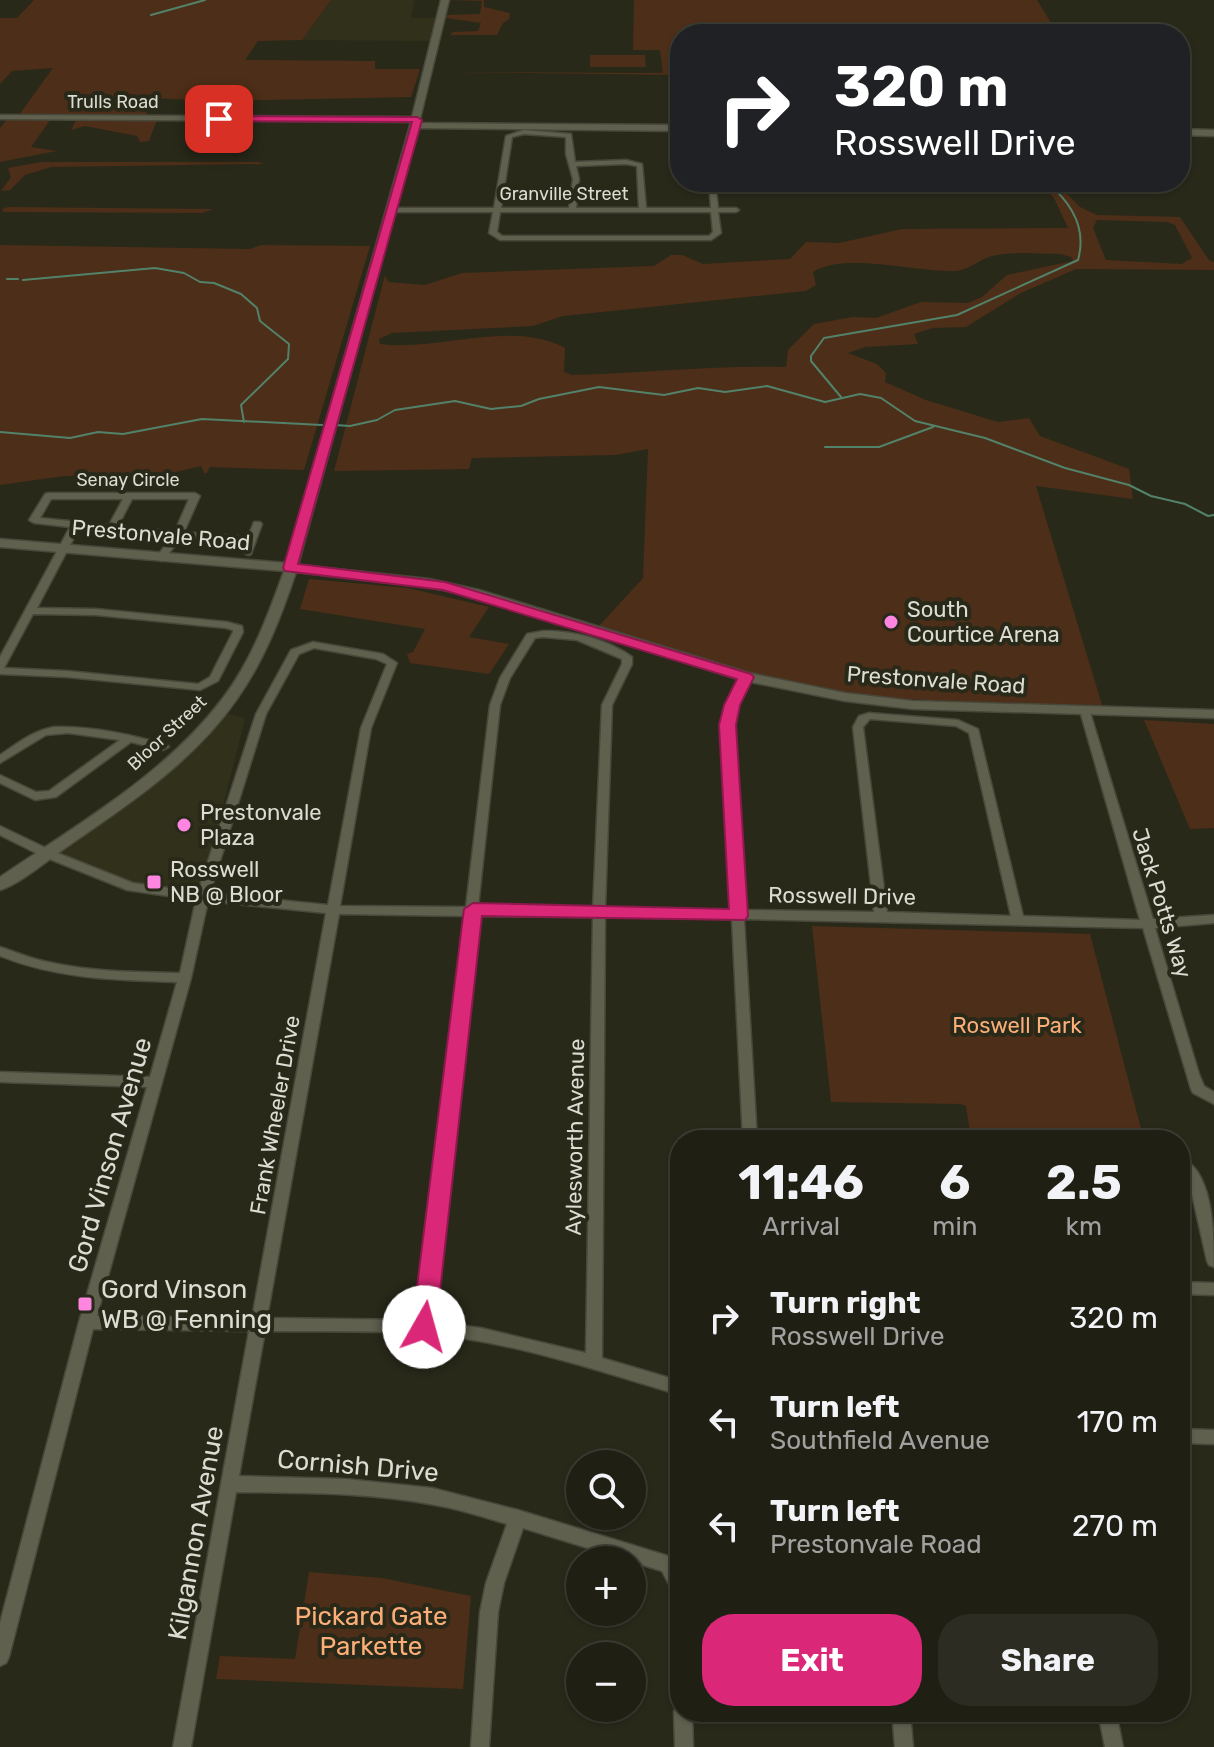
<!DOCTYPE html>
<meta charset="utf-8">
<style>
body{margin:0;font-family:Rubik,sans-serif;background:#2c2c22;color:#f1f3f6;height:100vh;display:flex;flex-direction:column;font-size:30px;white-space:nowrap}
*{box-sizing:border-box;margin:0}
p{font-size:26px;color:#a1a2a0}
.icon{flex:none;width:44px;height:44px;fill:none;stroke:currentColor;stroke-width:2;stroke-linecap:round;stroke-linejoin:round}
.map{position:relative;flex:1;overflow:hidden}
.panel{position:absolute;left:670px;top:1130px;width:520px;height:592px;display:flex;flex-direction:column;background:#1f1f14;border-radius:32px;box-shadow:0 2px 6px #0004,0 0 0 2px #3c3d34}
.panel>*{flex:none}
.top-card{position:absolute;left:670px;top:24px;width:520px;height:168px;border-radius:32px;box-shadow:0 2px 6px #0004,0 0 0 2px #3c3d34;background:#202124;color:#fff;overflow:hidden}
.fabs{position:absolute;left:566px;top:1450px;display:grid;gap:16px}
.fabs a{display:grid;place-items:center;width:80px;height:80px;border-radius:50%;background:#1f1f14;box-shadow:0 2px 6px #0004,0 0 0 2px #3c3d34;font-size:40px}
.pin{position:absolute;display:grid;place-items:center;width:68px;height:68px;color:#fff;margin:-34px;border-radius:16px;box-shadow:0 4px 12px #0006}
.me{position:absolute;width:88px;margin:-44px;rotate:7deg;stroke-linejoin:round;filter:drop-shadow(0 0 6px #0008)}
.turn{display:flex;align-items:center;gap:28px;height:168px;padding:0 32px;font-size:36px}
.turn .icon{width:104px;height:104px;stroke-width:2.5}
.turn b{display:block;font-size:56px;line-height:68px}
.eta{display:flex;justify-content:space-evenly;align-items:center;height:136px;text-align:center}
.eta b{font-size:48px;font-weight:700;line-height:56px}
.action{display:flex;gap:16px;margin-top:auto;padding:16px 32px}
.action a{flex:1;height:92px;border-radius:32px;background:#db2777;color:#fff;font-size:32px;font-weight:700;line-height:92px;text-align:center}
.action a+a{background:#2c2c22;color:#f1f3f6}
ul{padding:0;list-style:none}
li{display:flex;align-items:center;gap:24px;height:104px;padding:0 32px}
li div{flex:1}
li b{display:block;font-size:30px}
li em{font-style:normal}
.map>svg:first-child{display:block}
.built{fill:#31311b}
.green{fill:#4d2e18;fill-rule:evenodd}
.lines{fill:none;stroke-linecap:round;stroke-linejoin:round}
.stream{stroke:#53826a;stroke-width:2}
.street-casing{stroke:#47473a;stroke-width:3}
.secondary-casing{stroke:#47473a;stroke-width:3}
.street{fill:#60604f;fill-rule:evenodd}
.secondary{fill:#60604f;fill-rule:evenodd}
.route{fill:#db2777;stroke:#8e194d;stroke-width:2}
.poi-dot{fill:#fe85e0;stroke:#29291a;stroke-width:3}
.labels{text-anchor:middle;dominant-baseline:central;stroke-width:8;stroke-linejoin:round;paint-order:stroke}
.far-street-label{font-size:18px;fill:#dcdcd2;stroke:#29291a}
.street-label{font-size:22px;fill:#dcdcd2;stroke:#29291a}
.poi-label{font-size:22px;fill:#dcdcd2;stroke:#29291a;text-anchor:start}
.park-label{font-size:22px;fill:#fbae78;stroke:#29291a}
.near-street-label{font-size:26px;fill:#dcdcd2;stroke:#29291a}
.near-poi-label{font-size:26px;fill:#dcdcd2;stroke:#29291a;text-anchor:start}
.near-park-label{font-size:26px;fill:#fbae78;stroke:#29291a}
</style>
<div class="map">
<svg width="1214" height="1747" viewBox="0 0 1214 1747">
<rect width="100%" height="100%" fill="#29291a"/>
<path class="built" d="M 331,0 L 414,0 L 411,18 L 437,18 L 431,41 L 302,40 Z
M 223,713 L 245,718 L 202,891 L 139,884 L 51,854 Z"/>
<path class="green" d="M 34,0 L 331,0 L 302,40 L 258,41 L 245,60 L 375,61 L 375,69 L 420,69 L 411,97 L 214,101 L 154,98 L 145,116 L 19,115 L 53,68 L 12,71 L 0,84 L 0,18 L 17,18 Z
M 449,0 L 484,0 L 484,7 L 510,13 L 509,19 L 503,23 L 497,35 L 450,35 L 453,32 L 478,31 L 481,23 L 446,18 L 447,15 L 480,14 L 482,1 Z
M 634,0 L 1037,0 L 1058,34 L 680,34 L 680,75 L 443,72 L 663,73 L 660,50 L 633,50 Z
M 590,55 L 645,55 L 646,67 L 590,67 Z
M 7,119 L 51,119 L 31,147 L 57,151 L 0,162 L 0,128 Z
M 76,120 L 157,120 L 149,141 L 140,142 L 137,136 L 85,126 L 71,130 Z
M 41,162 L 258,162 L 264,164 L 51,167 L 25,175 L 10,190 L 1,191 L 11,177 L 8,168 Z
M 1038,182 L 1055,182 L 1080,207 L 1097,215 L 1180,217 L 1209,260 L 1214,262 L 1214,270 L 1076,269 L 1021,293 L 966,327 L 933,328 L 914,334 L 918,344 L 865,347 L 848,353 L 877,364 L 886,373 L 885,382 L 926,400 L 998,422 L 1029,418 L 1040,436 L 1129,469 L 1133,499 L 1036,486 L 1102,705 C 1016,703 931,704 846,693 C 761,681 680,652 599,626 L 643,578 L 648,449 L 616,455 L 472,458 L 469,469 L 334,471 L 385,275 L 388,282 L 425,285 L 462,273 L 654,266 L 671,255 L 682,255 L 703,264 L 790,259 L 806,242 L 839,243 L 902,229 L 1068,228 L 1054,198 ZM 1097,220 L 1167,222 L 1175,225 L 1192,258 L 1182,264 L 1106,260 L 1093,228 ZM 1060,254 L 1071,257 L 1073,261 L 1007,275 L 982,297 L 968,303 L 921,302 L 876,318 L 852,317 L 814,324 L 788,350 L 786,367 C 715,365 643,373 572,375 L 564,372 L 565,348 C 511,319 438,352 380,344 L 379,339 L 392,333 L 533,326 L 563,316 L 806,291 L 816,285 L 813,272 C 843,252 915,272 953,271 C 969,271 977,260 992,256 C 1012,251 1039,254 1060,254 Z
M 8,207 L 213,209 L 202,213 L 3,212 L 2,209 Z
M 0,245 L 250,249 L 261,245 L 370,246 L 304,470 L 210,467 L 207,473 L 204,473 L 201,466 L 168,474 L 64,476 L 0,485 Z
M 309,579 L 408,588 L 489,607 L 469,637 L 509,644 L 489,674 L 410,663 L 407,654 L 413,652 L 425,629 L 300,609 Z
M 1144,720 L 1214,724 L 1214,828 L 1190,829 Z
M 812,926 L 1090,934 L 1144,1140 L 971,1140 L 966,1106 L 960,1104 L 831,1102 Z
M 309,1572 L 382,1578 L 471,1596 L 463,1689 L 216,1679 L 220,1656 L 295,1659 Z"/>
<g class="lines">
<path class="stream" d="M 151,15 L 205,0
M 7,279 L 18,279
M 23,280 L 155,268 L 184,273 L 200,282 L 214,283 L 241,294 L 257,308 L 260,321 L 289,344 L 288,359 L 241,405 L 244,422
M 841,397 L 811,361 L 811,356 L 824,338 L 957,315 L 1078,260 C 1087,228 1071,202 1046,182
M 335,425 L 350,426 L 377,420 L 395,410 L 455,401 L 491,409 L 521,406 L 539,399 L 599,387 L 664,395 L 698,388 L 725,392 L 767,386 L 825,402 L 860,394 L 881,398 L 915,421 L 985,438 L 1065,468 L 1129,485 L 1151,496 L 1185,504 L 1208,516 L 1214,515
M 0,432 L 70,438 L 98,432 L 123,434 L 202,419 L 322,425
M 825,447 L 879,447 L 933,427"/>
<defs>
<path id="street" d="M 524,130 L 571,134 L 575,162 L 626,160 L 642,164 L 646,208 L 711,208 L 709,182 L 715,182 L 718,208 L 736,208 L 739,210 L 736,212 L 718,212 L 721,233 L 711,240 L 500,240 L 489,233 L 493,212 L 392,212 L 389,210 L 392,208 L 494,208 L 506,136 ZM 524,134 L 566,137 L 566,154 L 573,179 L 569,208 L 501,208 L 512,137 ZM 626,164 L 637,166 L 639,208 L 576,208 L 579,179 L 576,166 ZM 500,212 L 711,212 L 713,232 L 709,236 L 502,236 L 497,232 Z
M 48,493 L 195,493 L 200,496 L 184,532 L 248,537 L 254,522 L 260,522 L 262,524 L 251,554 L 248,555 L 243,552 L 246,542 L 181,537 L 164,560 L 161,561 L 156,558 L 172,536 L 79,528 L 37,608 L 96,609 L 227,622 L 242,626 L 243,632 L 218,681 L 200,690 L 67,677 L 0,674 L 0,657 L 70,527 L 34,523 L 29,520 L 45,494 ZM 51,499 L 123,499 L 109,525 L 40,518 ZM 132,499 L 189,499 L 175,531 L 118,526 ZM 33,614 L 96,615 L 226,628 L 233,630 L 233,632 L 210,677 L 198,684 L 67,671 L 4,668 Z
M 543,631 C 572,630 609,640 632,657 L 632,664 L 612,705 L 605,909 L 732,910 L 723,725 C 726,708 732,684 746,674 L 751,677 L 737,705 L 733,725 L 744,910 L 874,912 L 853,727 L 859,716 L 869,713 L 958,720 L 978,729 L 1023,916 L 1140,920 L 1080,711 L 1081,709 L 1089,709 L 1153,919 L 1214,915 L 1214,923 L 1155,928 L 1199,1074 L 1204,1086 L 1214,1092 L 1214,1104 L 1193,1093 L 1191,1089 L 1143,928 L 744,919 L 757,1140 L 743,1140 L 732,919 L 605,917 L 602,1358 L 680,1381 L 680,1395 C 599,1371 508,1340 424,1334 C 372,1330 318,1332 265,1331 L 239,1476 L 346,1479 L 432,1488 L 518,1510 L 668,1556 L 674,1558 L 680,1569 L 680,1615 L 674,1612 L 671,1606 L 670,1586 L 662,1571 L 523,1528 L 504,1583 L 498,1612 L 489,1747 L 471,1747 L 480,1612 L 486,1583 L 507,1524 C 483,1517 460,1509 435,1505 C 370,1492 303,1493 236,1492 L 191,1747 L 173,1747 L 249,1331 L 93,1329 L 9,1657 L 6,1663 L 0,1666 L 0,1623 L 79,1322 L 147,1087 L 0,1082 L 0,1072 L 150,1077 L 177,982 C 116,980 57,979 0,956 L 0,947 C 16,952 31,959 48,962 C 91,972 136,972 180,973 L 196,900 L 127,890 L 42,856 L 0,835 L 0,826 L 50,850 L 133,883 L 198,892 L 256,714 L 291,650 L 313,642 L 383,654 L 397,663 L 371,728 L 340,906 L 466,907 L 490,705 L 500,678 L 527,634 ZM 543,637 L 577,640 L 622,659 L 622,664 L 602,705 L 593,909 L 478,907 L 500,705 L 510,678 L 535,638 ZM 314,648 L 376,659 L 387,664 L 361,728 L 328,905 L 210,893 L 266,714 L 299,654 ZM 870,719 L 956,726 L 969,733 L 1011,916 L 887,912 L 863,727 ZM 208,901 L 326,913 L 252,1318 L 97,1316 L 191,978 ZM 339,914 L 465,916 L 417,1320 L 267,1318 ZM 477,916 L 593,917 L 586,1353 L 481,1328 L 432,1322 Z
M 54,727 C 92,726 130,734 167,745 L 169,747 L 163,750 L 131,742 L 56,797 L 35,800 L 0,783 L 0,775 L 36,792 L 49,791 L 120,740 L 68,733 L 46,735 L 0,763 L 0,755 C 18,743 32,731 54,727 Z
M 1180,1157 C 1214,1171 1214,1235 1214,1267 L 1209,1265 L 1207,1261 L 1189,1181 L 1180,1171 Z
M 1180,1282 L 1214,1283 L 1214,1295 L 1180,1294 Z
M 1180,1429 L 1214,1430 L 1214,1444 L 1180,1443 Z
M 680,1704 L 680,1712 L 692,1712 L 693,1747 L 675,1747 L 674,1712 L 676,1705 Z
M 892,1712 L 910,1712 L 913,1747 L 895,1747 Z
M 1098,1712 L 1116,1712 L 1123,1747 L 1105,1747 Z"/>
<path id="secondary" d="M 441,0 L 449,0 L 419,123 L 680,125 L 680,131 L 418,128 L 298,565 L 429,579 L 479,590 L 749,673 L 845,693 L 913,701 L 1214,710 L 1214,718 L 913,709 L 845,701 L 741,680 L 476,597 L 429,587 L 296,572 C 281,617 264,661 237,699 C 195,760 131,803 71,844 C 53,856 19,885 0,890 L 0,877 C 78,824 166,774 223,698 C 252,660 268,615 284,571 L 0,547 L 0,539 L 286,563 L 411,122 L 0,119 L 0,115 L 412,117 Z
M 1180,129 L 1214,130 L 1214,136 L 1180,135 Z"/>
</defs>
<use href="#street" class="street-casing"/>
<use href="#secondary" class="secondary-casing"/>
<use href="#street" class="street"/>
<use href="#secondary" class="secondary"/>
</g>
<path class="route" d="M 219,116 L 417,117 L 422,120 L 298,564 L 445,582 L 751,674 L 754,677 L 740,705 L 736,725 L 748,916 L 745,920 L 482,916 L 436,1327 L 432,1334 L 424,1337 L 416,1334 L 412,1327 L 464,909 L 473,903 L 729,909 L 719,725 L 724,705 L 737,679 L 443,590 L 285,571 L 283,568 L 412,122 L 215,121 Z"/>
<g class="poi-dot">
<circle cx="891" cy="622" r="8"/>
<circle cx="184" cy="825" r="8"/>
<rect x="146" y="874" width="16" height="16" rx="4"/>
<rect x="77" y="1296" width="16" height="16" rx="4"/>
</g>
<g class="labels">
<g class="far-street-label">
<text x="113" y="102">Trulls Road</text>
<text x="564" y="194">Granville Street</text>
<text x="128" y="480">Senay Circle</text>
<text transform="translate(167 733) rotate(-43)">Bloor Street</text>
</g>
<g class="street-label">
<text transform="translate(161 535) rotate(5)">Prestonvale Road</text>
<text transform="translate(936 680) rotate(4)">Prestonvale Road</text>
<text transform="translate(842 896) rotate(1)">Rosswell Drive</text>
<text transform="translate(1162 903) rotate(73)">Jack Potts Way</text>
<text transform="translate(275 1115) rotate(-80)">Frank Wheeler Drive</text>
<text transform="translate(575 1137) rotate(-89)">Aylesworth Avenue</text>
</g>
<g class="poi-label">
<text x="907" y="609">South<tspan x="907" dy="25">Courtice Arena</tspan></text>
<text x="200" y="812">Prestonvale<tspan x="200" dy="25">Plaza</tspan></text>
<text x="170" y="869">Rosswell<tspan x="170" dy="25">NB @ Bloor</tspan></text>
</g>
<g class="park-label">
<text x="1017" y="1025">Roswell Park</text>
</g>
<g class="near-street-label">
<text transform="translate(110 1155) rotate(-74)">Gord Vinson Avenue</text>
<text transform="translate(358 1466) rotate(5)">Cornish Drive</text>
<text transform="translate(196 1533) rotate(-80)">Kilgannon Avenue</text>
</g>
<g class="near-poi-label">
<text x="101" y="1289">Gord Vinson<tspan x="101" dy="30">WB @ Fenning</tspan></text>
</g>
<g class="near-park-label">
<text x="371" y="1616">Pickard Gate<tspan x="371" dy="30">Parkette</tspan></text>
</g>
</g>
</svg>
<div class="fabs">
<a><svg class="icon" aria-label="search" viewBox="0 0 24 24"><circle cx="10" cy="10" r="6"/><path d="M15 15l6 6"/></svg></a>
<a>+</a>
<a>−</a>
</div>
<div class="pin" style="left:219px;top:119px;background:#d93025"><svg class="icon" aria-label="arrive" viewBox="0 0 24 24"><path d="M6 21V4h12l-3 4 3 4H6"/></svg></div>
<svg class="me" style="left:424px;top:1327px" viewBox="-20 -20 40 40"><circle r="19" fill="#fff"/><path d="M0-13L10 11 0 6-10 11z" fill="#db2777"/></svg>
<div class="top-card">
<div class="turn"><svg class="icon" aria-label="right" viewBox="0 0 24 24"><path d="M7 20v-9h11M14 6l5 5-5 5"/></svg><div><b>320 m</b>Rosswell Drive</div></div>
</div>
<section class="panel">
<div class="eta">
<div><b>11:46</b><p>Arrival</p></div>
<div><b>6</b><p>min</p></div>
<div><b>2.5</b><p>km</p></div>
</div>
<ul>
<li><svg class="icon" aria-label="right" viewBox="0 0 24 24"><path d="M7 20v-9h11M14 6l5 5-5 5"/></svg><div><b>Turn right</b><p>Rosswell Drive</p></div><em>320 m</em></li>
<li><svg class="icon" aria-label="left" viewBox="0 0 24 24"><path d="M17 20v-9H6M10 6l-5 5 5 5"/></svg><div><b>Turn left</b><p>Southfield Avenue</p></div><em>170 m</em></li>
<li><svg class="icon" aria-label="left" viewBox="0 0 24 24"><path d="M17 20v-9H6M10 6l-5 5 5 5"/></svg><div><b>Turn left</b><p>Prestonvale Road</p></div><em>270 m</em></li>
</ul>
<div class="action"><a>Exit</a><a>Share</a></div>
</section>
</div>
